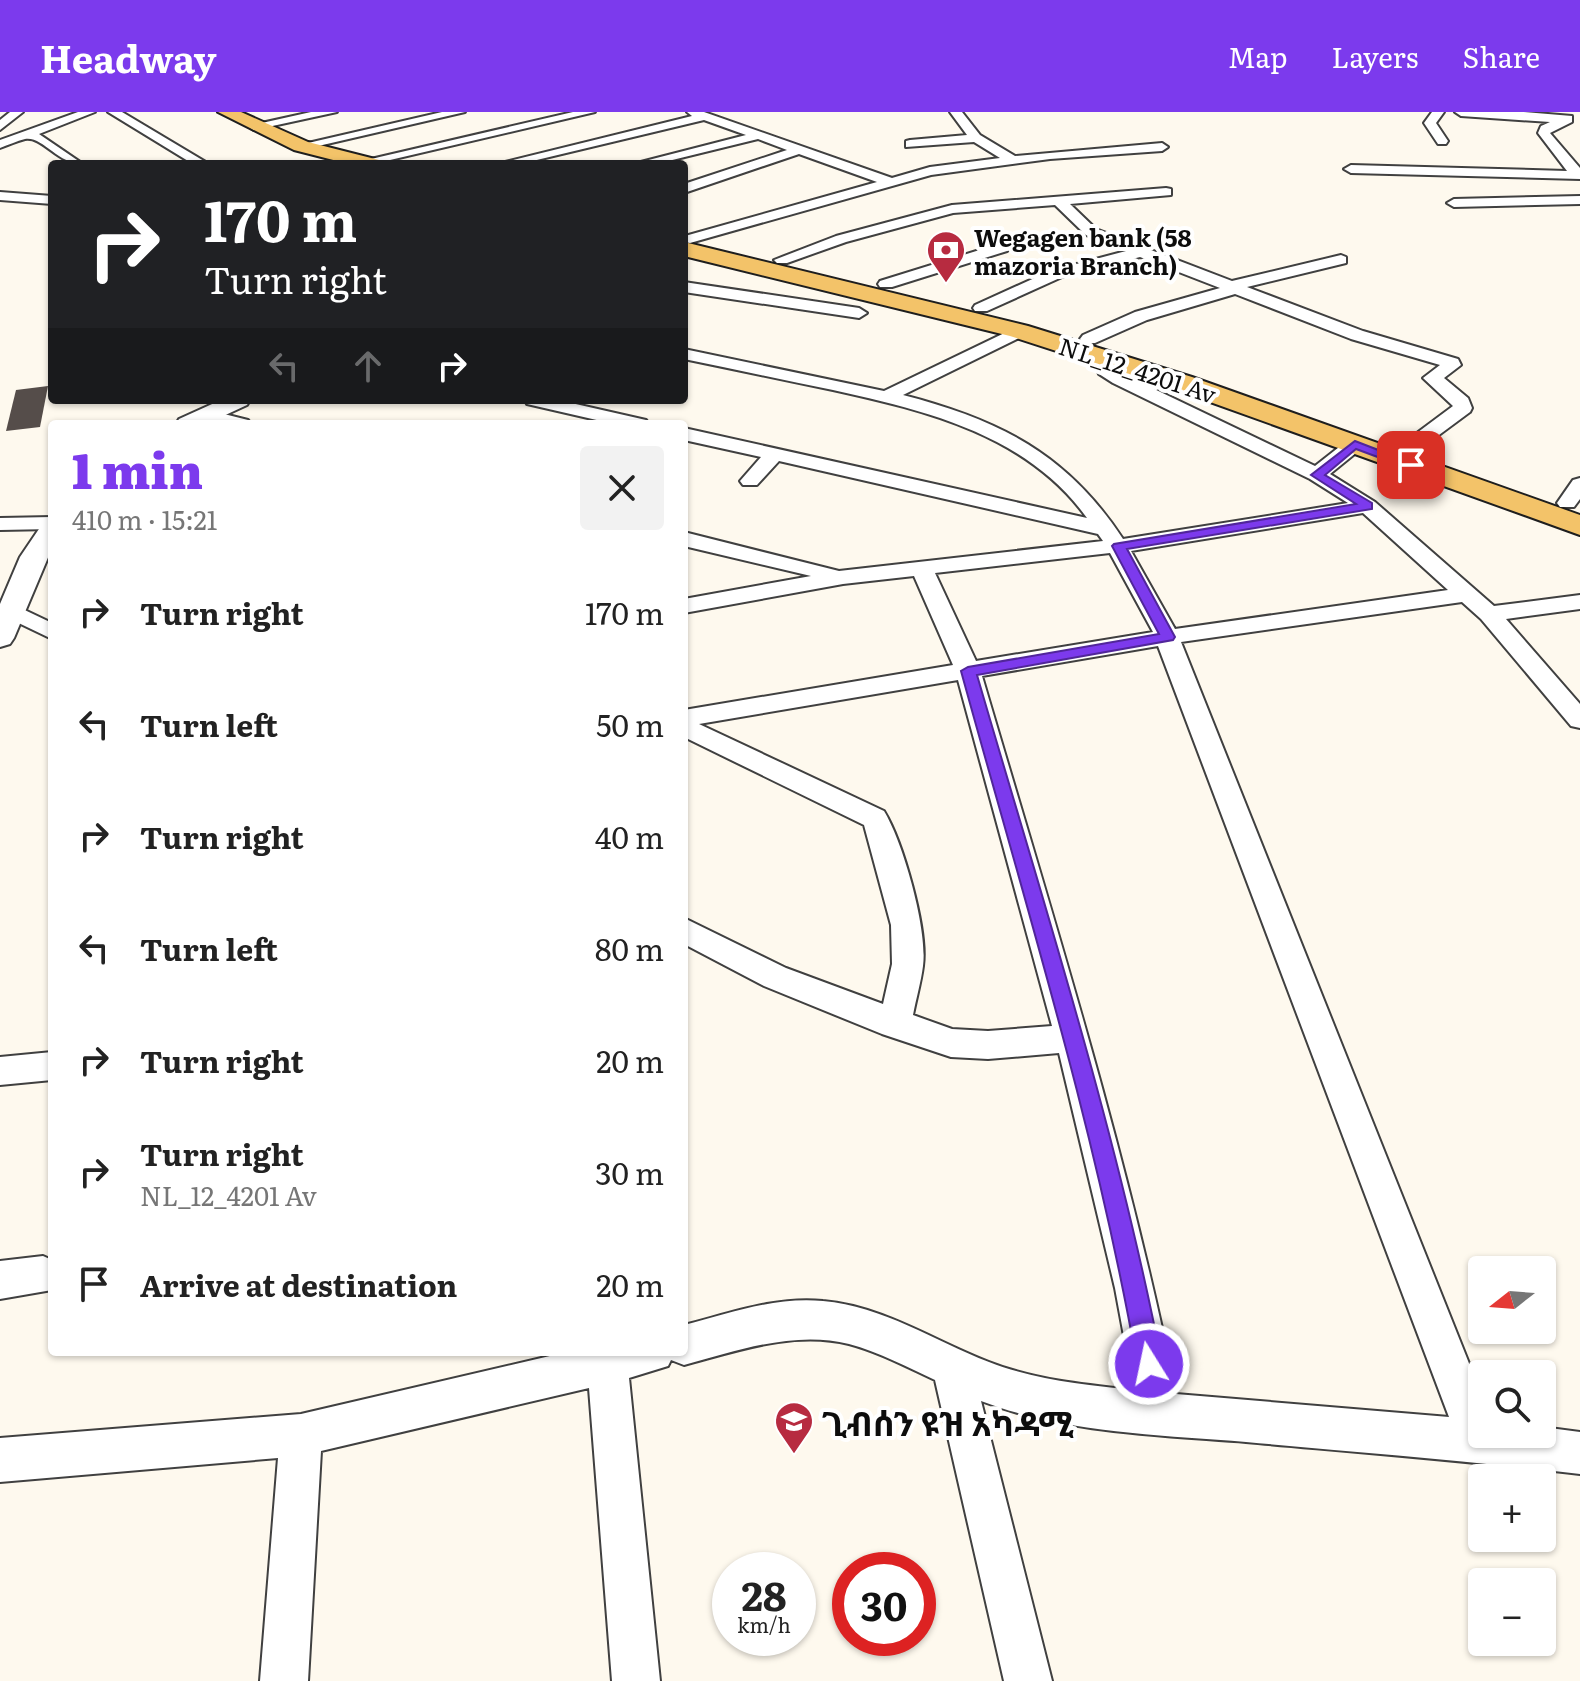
<!DOCTYPE html>
<meta charset="utf-8">
<style>
body{margin:0;font-family:Literata,"Noto Sans Ethiopic",serif;background:#f2f2f2;color:#222;height:100vh;display:flex;flex-direction:column;font-size:30px;white-space:nowrap}
*{box-sizing:border-box;margin:0}
p{font-size:26px;color:#767676}
.icon{flex:none;width:44px;height:44px;fill:none;stroke:currentColor;stroke-width:2;stroke-linecap:round;stroke-linejoin:round}
.map{position:relative;flex:1;overflow:hidden}
.details{position:absolute;left:48px;top:308px;width:640px;height:936px;display:flex;flex-direction:column;background:#fff;border-radius:8px;box-shadow:0 2px 6px #0004}
.details>*{flex:none}
.banner{position:absolute;left:48px;top:48px;width:640px;height:244px;border-radius:8px;box-shadow:0 2px 6px #0004;background:#202124;color:#fff;overflow:hidden}
.needle{width:52px;rotate:253deg}
.controls{position:absolute;left:1468px;top:1144px;display:grid;gap:16px}
.controls a{display:grid;place-items:center;width:88px;height:88px;border-radius:8px;background:#fff;box-shadow:0 2px 6px #0004;font-size:40px}
.speed{position:absolute;left:712px;top:1440px;display:flex;gap:16px;font-size:40px;font-weight:700;text-align:center}
.speed>*{display:grid;place-content:center;width:104px;height:104px;border-radius:50%;background:#fff;box-shadow:0 2px 6px #0004;line-height:1}
.speed small{font-size:20px;font-weight:400}
.speed .limit{border:12px solid #d22;background:#fff;color:#111}
.pin{position:absolute;display:grid;place-items:center;width:68px;height:68px;color:#fff;margin:-34px;border-radius:16px;box-shadow:0 4px 12px #0006}
.me{position:absolute;width:88px;margin:-44px;rotate:350deg;stroke-linejoin:round;filter:drop-shadow(0 0 6px #0008)}
.turn{display:flex;align-items:center;gap:28px;height:168px;padding:0 24px;font-size:36px}
.turn .icon{width:104px;height:104px;stroke-width:2.5}
.turn b{display:block;font-size:56px;line-height:68px}
.lanes{display:flex;align-items:center;height:76px;padding:0 24px;background:#0003;justify-content:center;gap:40px;direction:ltr}
.lanes .off{opacity:.35}
.round{display:grid;place-items:center;flex:none;width:84px;height:84px;border-radius:8px;background:#f2f2f2}
.headline{display:flex;align-items:center;justify-content:space-between;height:136px;padding:0 24px}
h1{font-size:48px;font-weight:800;line-height:60px;color:#7c3aed}
ul{padding:0;list-style:none}
li{display:flex;align-items:center;gap:24px;height:112px;padding:0 24px}
li div{flex:1}
li b{display:block;font-size:30px}
li em{font-style:normal}
header{display:flex;align-items:center;gap:48px;box-sizing:border-box;height:112px;padding:0 40px;background:#7c3aed;color:#fff}
header strong{font-size:38px}
nav{display:flex;gap:44px;margin-inline-start:auto;font-size:28px}
.map>svg:first-child{display:block}
.building{fill:#554d4a}
.lines{fill:none;stroke-linecap:round;stroke-linejoin:round}
.minor-casing{stroke:#404040;stroke-width:4}
.tertiary-casing{stroke:#404040;stroke-width:4}
.primary-casing{stroke:#1e1e1e;stroke-width:4}
.minor{fill:#fff;fill-rule:evenodd}
.tertiary{fill:#fff;fill-rule:evenodd}
.primary{fill:#f3c369;fill-rule:evenodd}
.route{fill:#7c3aed;stroke:#51269a;stroke-width:2}
.labels{text-anchor:middle;dominant-baseline:central;stroke-width:8;stroke-linejoin:round;paint-order:stroke}
.far-poi-label{font-size:24px;font-weight:bold;fill:#0d0d0d;stroke:#fff;text-anchor:start}
.far-street-label{font-size:24px;fill:#0d0d0d;stroke:#fff}
.near-poi-label{font-size:34px;font-weight:bold;fill:#0d0d0d;stroke:#fff;text-anchor:start}
</style>
<header>
<strong>Headway</strong>
<nav><a>Map</a><a>Layers</a><a>Share</a></nav>
</header>
<div class="map">
<svg width="1580" height="1569" viewBox="0 0 1580 1569">
<rect width="100%" height="100%" fill="#fef9ee"/>
<path class="building" d="M 48,274 L 40,315 L 6,319 L 16,278 Z"/>
<g class="lines">
<defs>
<path id="minor" d="M 10,0 L 23,0 L 0,18 L 0,8 Z
M 78,0 L 95,0 L 39,22 L 83,52 C 57,52 43,24 25,27 C 17,29 8,33 0,36 L 0,28 Z
M 108,0 L 122,0 L 209,52 L 193,52 Z
M 311,0 L 337,0 L 254,18 L 248,14 Z
M 442,0 L 465,0 L 301,38 L 295,34 Z
M 573,0 L 595,0 L 373,52 L 358,50 Z
M 687,0 L 704,0 L 892,66 L 930,55 L 1000,46 L 974,30 L 906,35 L 906,29 L 910,28 L 967,23 L 950,0 L 962,0 L 980,23 L 1015,44 L 1162,31 L 1168,35 L 1162,39 L 1050,47 L 931,63 L 690,131 L 685,130 L 685,124 L 877,70 L 799,42 L 684,81 L 684,72 L 787,38 L 758,27 L 656,52 L 633,52 L 746,23 L 704,8 L 520,52 L 497,52 L 692,4 Z
M 1432,0 L 1444,0 L 1436,11 L 1448,29 L 1446,32 L 1438,32 L 1424,11 Z
M 1455,0 L 1524,0 L 1572,4 L 1572,10 L 1550,21 L 1580,56 L 1580,67 L 1351,61 L 1344,57 L 1351,53 L 1567,59 L 1538,21 L 1541,14 L 1550,10 L 1461,4 Z
M 1166,76 L 1171,77 L 1171,83 L 1070,92 L 1096,117 L 1232,169 L 1341,143 L 1346,145 L 1346,151 L 1247,175 L 1363,219 L 1458,247 L 1461,253 L 1444,266 L 1468,286 L 1472,296 L 1470,300 L 1416,340 L 1402,340 L 1399,336 L 1402,332 L 1453,294 L 1423,266 L 1440,253 L 1351,227 L 1235,182 L 1147,208 L 1095,231 L 1083,231 L 1080,227 L 1083,223 L 1135,200 L 1220,176 L 1140,145 L 1062,165 L 987,199 L 975,199 L 973,196 L 975,193 L 1050,159 L 1126,139 L 1086,123 L 1055,93 L 953,101 L 846,130 L 787,151 L 777,151 L 774,148 L 836,124 L 952,93 Z
M 0,80 L 52,84 L 52,92 L 0,88 Z
M 1580,84 L 1580,92 L 1454,95 L 1447,91 L 1454,87 Z
M 1002,131 L 1010,136 L 1007,139 L 892,175 L 880,175 L 878,172 L 880,169 Z
M 684,170 L 859,196 L 867,201 L 859,206 L 684,180 Z
M 1019,214 L 1027,219 L 1025,223 L 903,283 C 1000,308 1067,342 1123,427 L 1348,391 L 1310,367 L 1113,271 L 1099,262 L 1090,244 L 1099,239 L 1105,240 L 1113,255 L 1125,263 L 1315,354 L 1348,328 L 1362,328 L 1365,332 L 1362,336 L 1330,362 L 1375,390 L 1494,494 L 1580,483 L 1580,497 L 1506,507 L 1580,592 L 1580,616 L 1571,614 L 1481,507 L 1462,490 L 1181,530 L 1482,1284 L 1482,1322 L 1542,1322 L 1542,1315 L 1580,1320 L 1580,1362 C 1469,1349 1357,1340 1246,1330 C 1158,1323 1065,1321 981,1289 L 1052,1569 L 1004,1569 L 935,1268 C 907,1255 879,1240 849,1232 C 794,1218 737,1239 684,1253 L 671,1248 L 668,1254 L 629,1266 L 660,1569 L 612,1569 L 589,1276 L 321,1339 L 308,1569 L 260,1569 L 278,1346 L 0,1370 L 0,1326 L 301,1302 L 567,1240 L 684,1240 L 684,1213 C 728,1202 776,1184 823,1189 C 883,1194 934,1229 989,1250 C 1035,1268 1085,1273 1134,1278 L 1115,1176 L 1059,941 L 988,947 L 951,945 L 882,922 L 764,874 L 684,832 L 684,806 L 786,856 L 883,892 L 892,852 L 891,813 L 864,713 L 684,625 L 684,598 L 953,553 L 914,464 L 843,472 L 684,501 L 684,487 L 811,464 L 684,434 L 684,420 L 839,459 L 1103,429 L 1098,422 L 779,349 L 757,373 L 743,373 L 740,369 L 761,345 L 684,328 L 684,316 L 1087,406 C 1027,323 928,299 833,278 C 783,268 734,257 684,247 L 684,237 L 884,279 ZM 1363,401 L 1448,478 L 1175,517 L 1131,439 ZM 1110,441 L 1153,520 L 976,549 L 935,461 ZM 1158,534 L 1449,1305 L 1176,1282 C 1127,1039 1052,802 982,564 ZM 958,568 L 1052,914 L 988,919 L 952,917 L 913,903 C 916,887 921,870 923,854 C 928,818 903,730 884,699 L 699,612 Z
M 525,288 L 558,288 L 646,308 L 649,312 L 614,312 L 527,292 Z
M 204,297 L 248,308 L 251,312 L 218,312 L 197,307 L 195,303 Z
M 1580,366 L 1580,387 L 1574,395 L 1560,395 L 1557,391 L 1573,368 Z
M 52,405 L 52,417 L 0,418 L 0,406 Z
M 12,492 L 52,511 L 52,527 L 4,504 L 0,499 L 4,494 Z
M 52,940 L 52,968 L 0,973 L 0,945 Z
M 43,1144 L 52,1148 L 52,1178 L 0,1187 L 0,1149 Z"/>
<path id="tertiary" d="M 221,288 L 250,288 L 247,293 L 206,312 L 176,312 L 179,307 Z
M 52,408 L 52,436 L 14,526 L 10,532 L 0,535 L 0,492 L 20,445 L 43,411 Z"/>
<path id="primary" d="M 218,0 L 241,0 L 308,30 L 379,48 L 382,52 L 349,52 L 294,38 Z
M 684,130 L 1028,214 L 1192,265 L 1580,403 L 1580,423 L 1174,277 L 1010,224 L 684,144 Z"/>
</defs>
<use href="#minor" class="minor-casing"/>
<use href="#tertiary" class="tertiary-casing"/>
<use href="#primary" class="primary-casing"/>
<use href="#minor" class="minor"/>
<use href="#tertiary" class="tertiary"/>
<use href="#primary" class="primary"/>
</g>
<path class="route" d="M 1355,329 L 1417,353 L 1407,356 L 1356,337 L 1325,363 L 1372,391 L 1372,397 L 1127,437 L 1175,525 L 1173,528 L 977,563 C 1043,790 1117,1019 1162,1252 L 1158,1261 L 1149,1264 L 1141,1261 L 1137,1252 C 1096,1018 1024,788 961,559 L 968,555 L 1159,522 L 1112,434 L 1114,432 L 1356,392 L 1311,363 Z"/>
<defs>
<symbol id="bank-pin" viewBox="-11 -11 22 30"><path d="M0 17L-7.5 6A9.5 9.5 0 1 1 7.5 6Z" fill="#b72b40" stroke="#fff"/><path d="M-6-4H6V4H-6ZM0-2.3a2.3 2.3 0 1 0 0 4.6a2.3 2.3 0 1 0 0-4.6Z" fill="#fff"/></symbol>
<symbol id="school-pin" viewBox="-11 -11 22 30"><path d="M0 17L-7.5 6A9.5 9.5 0 1 1 7.5 6Z" fill="#b72b40" stroke="#fff"/><path d="M0-5L7-2L0 1L-7-2ZM-4 1L0 2.5L4 1V4Q0 6-4 4Z" fill="#fff"/></symbol>
</defs>
<g fill-rule="evenodd">
<use href="#bank-pin" x="924" y="116" width="44" height="60"/>
<use href="#school-pin" x="772" y="1287" width="44" height="60"/>
</g>
<g class="labels">
<g class="far-poi-label">
<text x="974" y="124">Wegagen bank (58<tspan x="974" dy="28">mazoria Branch)</tspan></text>
</g>
<g class="far-street-label">
<text transform="translate(1138 257) rotate(18)">NL_12_4201 Av</text>
</g>
<g class="near-poi-label">
<text x="822" y="1309">ጊብሰን ዩዝ አካዳሚ</text>
</g>
</g>
</svg>
<div class="controls">
<a><svg class="needle" viewBox="-14 -14 28 28"><path d="M0-13l5 13h-10z" fill="#e53935"/><path d="M0 13l5-13h-10z" fill="#767676"/></svg></a>
<a><svg class="icon" aria-label="search" viewBox="0 0 24 24"><circle cx="10" cy="10" r="6"/><path d="M15 15l6 6"/></svg></a>
<a>+</a>
<a>−</a>
</div>
<div class="speed"><div>28<small>km/h</small></div><div class="limit">30</div></div>
<div class="pin" style="left:1411px;top:353px;background:#d93025"><svg class="icon" aria-label="arrive" viewBox="0 0 24 24"><path d="M6 21V4h12l-3 4 3 4H6"/></svg></div>
<svg class="me" style="left:1149px;top:1252px" viewBox="-20 -20 40 40"><circle r="17" fill="#7c3aed" stroke="#fff" stroke-width="3"/><path d="M0-11L8 9 0 5-8 9z" fill="#fff"/></svg>
<div class="banner">
<div class="turn"><svg class="icon" aria-label="right" viewBox="0 0 24 24"><path d="M7 20v-9h11M14 6l5 5-5 5"/></svg><div><b>170 m</b>Turn right</div></div>
<div class="lanes"><svg class="icon off" aria-label="left" viewBox="0 0 24 24"><path d="M17 20v-9H6M10 6l-5 5 5 5"/></svg><svg class="icon off" aria-label="ahead" viewBox="0 0 24 24"><path d="M12 20V5M6 11l6-6 6 6"/></svg><svg class="icon" aria-label="right" viewBox="0 0 24 24"><path d="M7 20v-9h11M14 6l5 5-5 5"/></svg></div>
</div>
<section class="details">
<div class="headline"><div><h1>1 min</h1><p>410 m · 15:21</p></div><a class="round"><svg class="icon" aria-label="close" viewBox="0 0 24 24"><path d="M6 6l12 12M18 6L6 18"/></svg></a></div>
<ul>
<li><svg class="icon" aria-label="right" viewBox="0 0 24 24"><path d="M7 20v-9h11M14 6l5 5-5 5"/></svg><div><b>Turn right</b></div><em>170 m</em></li>
<li><svg class="icon" aria-label="left" viewBox="0 0 24 24"><path d="M17 20v-9H6M10 6l-5 5 5 5"/></svg><div><b>Turn left</b></div><em>50 m</em></li>
<li><svg class="icon" aria-label="right" viewBox="0 0 24 24"><path d="M7 20v-9h11M14 6l5 5-5 5"/></svg><div><b>Turn right</b></div><em>40 m</em></li>
<li><svg class="icon" aria-label="left" viewBox="0 0 24 24"><path d="M17 20v-9H6M10 6l-5 5 5 5"/></svg><div><b>Turn left</b></div><em>80 m</em></li>
<li><svg class="icon" aria-label="right" viewBox="0 0 24 24"><path d="M7 20v-9h11M14 6l5 5-5 5"/></svg><div><b>Turn right</b></div><em>20 m</em></li>
<li><svg class="icon" aria-label="right" viewBox="0 0 24 24"><path d="M7 20v-9h11M14 6l5 5-5 5"/></svg><div><b>Turn right</b><p>NL_12_4201 Av</p></div><em>30 m</em></li>
<li><svg class="icon" aria-label="arrive" viewBox="0 0 24 24"><path d="M6 21V4h12l-3 4 3 4H6"/></svg><div><b>Arrive at destination</b></div><em>20 m</em></li>
</ul>
</section>
</div>
